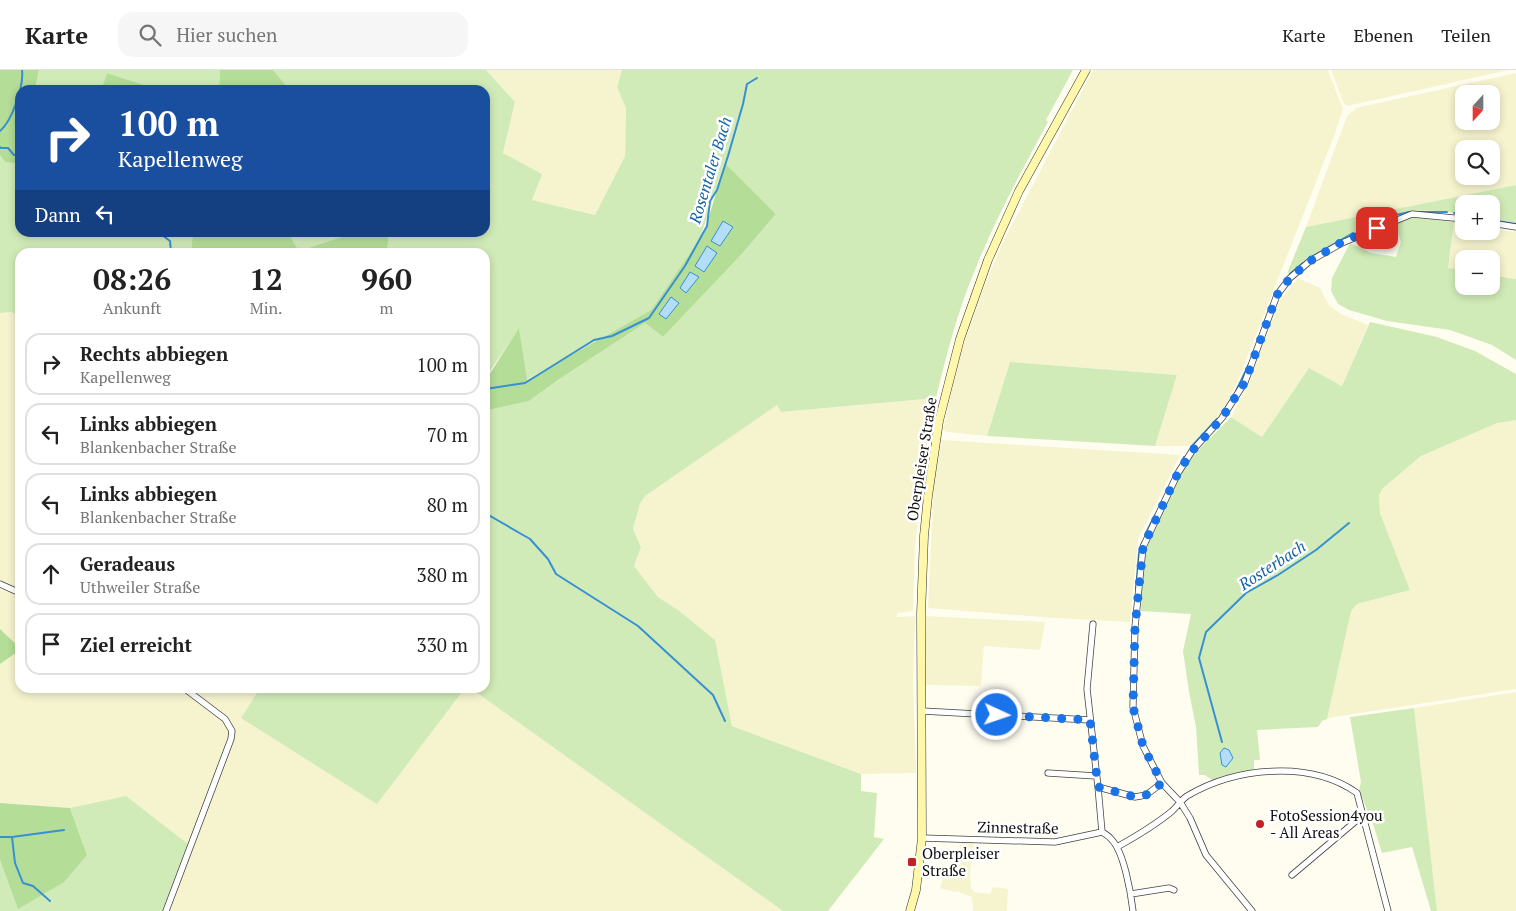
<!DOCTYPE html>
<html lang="de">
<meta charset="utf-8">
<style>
body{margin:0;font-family:"PT Serif",serif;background:#f6f6f6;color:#222;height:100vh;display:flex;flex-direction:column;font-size:19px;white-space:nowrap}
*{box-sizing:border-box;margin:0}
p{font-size:16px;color:#767676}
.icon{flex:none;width:28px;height:28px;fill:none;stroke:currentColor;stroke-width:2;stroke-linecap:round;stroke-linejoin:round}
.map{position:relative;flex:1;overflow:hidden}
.panel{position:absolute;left:15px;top:178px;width:475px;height:445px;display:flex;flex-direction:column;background:#fff;border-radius:15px;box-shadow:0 2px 8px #0003}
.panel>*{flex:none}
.guide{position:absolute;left:15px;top:15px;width:475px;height:152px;border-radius:15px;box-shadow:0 2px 8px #0003;background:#1a4fa0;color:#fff;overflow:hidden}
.needle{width:32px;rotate:201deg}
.fabs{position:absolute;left:1455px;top:15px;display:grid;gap:10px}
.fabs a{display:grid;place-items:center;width:45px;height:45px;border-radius:10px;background:#fff;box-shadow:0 2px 8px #0003;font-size:25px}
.pin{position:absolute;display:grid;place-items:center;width:42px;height:42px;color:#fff;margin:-21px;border-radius:10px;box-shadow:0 2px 8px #0006}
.me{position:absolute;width:55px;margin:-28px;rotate:93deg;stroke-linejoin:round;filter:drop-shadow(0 0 4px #0008)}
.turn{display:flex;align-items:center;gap:18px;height:105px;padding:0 20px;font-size:22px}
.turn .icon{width:65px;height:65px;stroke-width:2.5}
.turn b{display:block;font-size:35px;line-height:42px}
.then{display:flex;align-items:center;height:48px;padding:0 20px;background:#0003;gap:10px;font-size:19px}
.eta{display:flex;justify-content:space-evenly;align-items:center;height:85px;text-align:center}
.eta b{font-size:30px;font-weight:700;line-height:35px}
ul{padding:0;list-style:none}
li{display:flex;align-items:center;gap:15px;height:62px;margin:0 10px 8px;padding:0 10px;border:2px solid #e0e0e0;border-radius:15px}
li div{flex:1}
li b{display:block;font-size:19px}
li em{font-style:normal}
header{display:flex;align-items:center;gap:30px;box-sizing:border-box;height:70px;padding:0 25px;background:#fff;border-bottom:1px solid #e0e0e0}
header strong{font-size:24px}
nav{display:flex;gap:28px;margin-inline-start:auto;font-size:18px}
.search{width:350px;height:45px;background:#f6f6f6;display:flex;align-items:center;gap:12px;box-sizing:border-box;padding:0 18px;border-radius:15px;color:#767676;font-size:19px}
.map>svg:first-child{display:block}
.farmland{fill:#f6f4cf;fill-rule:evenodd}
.green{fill:#d1ebb8}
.forest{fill:#b4dd97}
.water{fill:#b3ddf8;stroke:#3790d2}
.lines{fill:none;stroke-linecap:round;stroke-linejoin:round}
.stream{stroke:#3790d2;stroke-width:2}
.street-casing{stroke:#424242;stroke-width:7}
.secondary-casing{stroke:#313131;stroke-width:9}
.street{stroke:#fff;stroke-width:5.5}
.secondary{stroke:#fff8ab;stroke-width:8}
.route{stroke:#1a73e8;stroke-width:9;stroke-dasharray:0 16.2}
.poi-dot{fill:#c42125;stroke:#fff;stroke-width:2}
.labels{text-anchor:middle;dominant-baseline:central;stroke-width:5;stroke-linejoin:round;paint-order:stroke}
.street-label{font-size:15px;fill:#0f0f0f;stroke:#fff}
.poi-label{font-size:15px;fill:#0f0f0f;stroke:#fff;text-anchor:start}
.water-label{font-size:16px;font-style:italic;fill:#1362a6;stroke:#fff}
</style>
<header>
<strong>Karte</strong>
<div class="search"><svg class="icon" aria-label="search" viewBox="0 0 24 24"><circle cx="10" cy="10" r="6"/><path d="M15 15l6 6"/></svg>Hier suchen</div>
<nav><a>Karte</a><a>Ebenen</a><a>Teilen</a></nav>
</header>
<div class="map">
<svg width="1516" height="841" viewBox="0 0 1516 841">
<rect width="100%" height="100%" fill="#fffdf0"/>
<path class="farmland" d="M 486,0 L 622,0 L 617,17 L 626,37 L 625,86 L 595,145 L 532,130 L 503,83 L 515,32 Z
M 1093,0 L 1328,0 L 1343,39 L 1333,69 L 1237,313 L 1221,344 L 1189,376 L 1155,376 L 1177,305 L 1010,292 L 987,366 L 947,362 L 943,360 L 959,287 L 984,217 L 1003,172 Z
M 1331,0 L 1509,0 L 1347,36 L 1343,32 Z
M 1516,3 L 1516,115 L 1306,157 L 1347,46 L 1356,38 ZM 1464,24 L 1491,24 L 1491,51 L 1464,51 ZM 1464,79 L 1491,79 L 1491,106 L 1464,106 Z
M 1454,152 L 1464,154 L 1464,161 L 1491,161 L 1491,158 L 1516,162 L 1516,209 L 1491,205 L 1491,189 L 1464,189 L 1464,200 L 1448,198 Z
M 1298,208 L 1320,218 L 1329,235 L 1341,244 L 1368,255 L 1342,316 L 1309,298 L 1262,367 L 1231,347 L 1249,312 L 1280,230 Z
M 11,242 L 20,246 L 20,375 L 16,386 L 20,388 L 20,578 L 0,559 L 0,243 Z
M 936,328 L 924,392 L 915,478 L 913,541 L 898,543 L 896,547 L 915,546 L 913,612 L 916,703 L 861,704 L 732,656 L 714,570 L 678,540 L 658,527 L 634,496 L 641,477 L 633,459 L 640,434 L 645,426 L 777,334 L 781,342 Z
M 1516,350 L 1516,619 L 1334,647 L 1327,649 L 1350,541 L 1357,534 L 1410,520 L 1380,443 L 1379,425 L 1383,418 L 1421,386 L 1497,352 Z
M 942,370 L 1180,385 L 1138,469 L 1130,552 L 1054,548 L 928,538 L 934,410 Z
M 926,546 L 1045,552 L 1040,580 L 984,576 L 981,616 L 926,615 Z
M 20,580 L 20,618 L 260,618 L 241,648 L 470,618 L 783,841 L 170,841 L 192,778 L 126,727 L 70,738 L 0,733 L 0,594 Z
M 1516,622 L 1516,841 L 1437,841 L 1414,638 Z
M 961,772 L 974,772 L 970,804 L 971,817 L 974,822 L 990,824 L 993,817 L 1008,819 L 1007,841 L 973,841 L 972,827 L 956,821 L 955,822 L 940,818 L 945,800 L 952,803 L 959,783 Z"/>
<path class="green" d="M 39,0 L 220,0 L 219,17 L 213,20 L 160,20 L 107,3 L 101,20 L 35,20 Z
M 273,0 L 486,0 L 515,32 L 503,83 L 542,104 L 532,130 L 595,145 L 625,86 L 626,38 L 617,17 L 622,0 L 1073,0 L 1046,50 L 1048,52 C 1022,100 995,149 975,200 C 958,240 946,286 936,328 L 781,342 L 777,335 L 645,426 L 640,434 L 633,459 L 641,477 L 634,496 L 658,527 L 678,540 L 715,570 L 732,656 L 861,704 L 861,721 L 877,723 L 874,767 L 884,769 L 828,841 L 783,841 L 470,618 L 485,618 L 485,348 L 489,340 L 529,331 L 558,310 L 645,253 L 663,267 L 740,186 L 776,144 L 725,93 L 699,171 L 651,240 L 526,310 L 519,259 L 485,308 L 485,182 L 387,182 L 389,163 L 485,162 L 485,20 L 290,20 Z
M 0,85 L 5,92 L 20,94 L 20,162 L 193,163 L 191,182 L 20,182 L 20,246 L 11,242 L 0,243 Z
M 1516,115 L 1516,153 L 1491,149 L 1491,134 L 1464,134 L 1464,144 C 1448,142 1422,139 1407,142 C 1372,148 1316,183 1289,205 L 1288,201 L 1306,157 Z
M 1413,147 L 1454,152 L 1448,198 L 1464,200 L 1464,216 L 1491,216 L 1491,205 L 1516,209 L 1516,290 L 1492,275 L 1450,260 L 1387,251 L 1349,240 L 1338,234 L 1331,221 L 1332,208 L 1350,173 L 1371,183 L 1396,187 L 1401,172 L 1395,154 Z
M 288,163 L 354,163 L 299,181 Z
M 1370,252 L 1437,267 L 1475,281 L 1516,304 L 1516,350 L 1497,353 L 1421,386 L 1383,418 L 1379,425 L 1380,443 L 1410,520 L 1357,534 L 1351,541 L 1327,649 L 1322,651 L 1318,657 L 1257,660 L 1260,690 L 1254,690 L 1254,699 L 1212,710 L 1205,705 L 1199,705 L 1196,657 L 1189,622 L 1183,581 L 1191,544 L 1141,541 L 1142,499 L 1147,475 L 1181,401 L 1197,381 L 1231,347 L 1262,367 L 1309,298 L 1342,316 Z
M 1010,292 L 1177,305 L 1155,376 L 987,366 Z
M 260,618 L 465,618 L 377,734 L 241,648 Z
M 1414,638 L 1437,841 L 1431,841 L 1412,777 L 1382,783 L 1373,754 L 1359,720 L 1361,712 L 1350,647 Z
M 126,726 L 188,774 L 163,841 L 0,841 L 0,790 L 18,838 L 87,785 L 70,738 Z"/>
<path class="forest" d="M 0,0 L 39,0 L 35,20 L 20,20 L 20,94 L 5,92 L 0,85 Z
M 220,0 L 273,0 L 290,20 L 213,20 L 219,17 Z
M 107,3 L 160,20 L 101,20 Z
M 725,93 L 776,144 L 740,186 L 663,267 L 645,253 L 558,310 L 529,331 L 489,340 L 485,348 L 485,308 L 489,305 L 519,258 L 527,310 L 651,240 L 704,163 Z
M 193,163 L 288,163 L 299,181 L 354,163 L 389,163 L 387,182 L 191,182 Z
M 0,559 L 20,578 L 20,580 L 0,594 Z
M 0,733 L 70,738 L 87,785 L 64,812 L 18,839 L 0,790 Z"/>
<path class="water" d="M 723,151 L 733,157 L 720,176 L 711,171 Z
M 707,176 L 717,183 L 704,202 L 695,196 Z
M 690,202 L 699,207 L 686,223 L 680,218 Z
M 671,227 L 679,233 L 666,249 L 659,244 Z
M 1224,678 L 1229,680 L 1233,688 L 1226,697 L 1222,695 L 1220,683 Z"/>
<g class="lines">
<path class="stream" d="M 0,61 C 12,51 24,16 22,0
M 0,77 L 1,78 L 8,78 L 14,85 L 20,85
M 1414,142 L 1447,142
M 1454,143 L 1464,145
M 1392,146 L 1409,142
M 1491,150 L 1516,154
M 1357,161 L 1388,148
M 108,162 L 116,162
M 125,162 L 128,166 L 142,162
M 147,162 L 162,165 L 170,171 L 171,182 L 175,182
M 179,182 L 186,179 L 187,182
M 1313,186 L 1353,163
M 1290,204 L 1303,193
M 485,319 L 525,313 L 594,270 L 612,266 L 649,248 L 685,196 L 707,156 L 710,131 L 717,120 L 728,86 L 743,34 L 747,14 L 757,8
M 1236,321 L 1249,294
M 1191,377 L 1217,349
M 1181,394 L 1184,387
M 485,443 L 530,469 L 548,489 L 556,504 L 638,556 L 713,625 L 725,651
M 1145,465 L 1155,445
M 1136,519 L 1139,483 L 1142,473
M 1222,672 L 1199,588 L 1206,562 L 1246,523 L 1278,505 L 1316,480 L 1349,453
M 0,767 L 12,767 L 64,760
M 12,767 L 15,793 L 23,813 L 33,816 L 50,831"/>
<defs>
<path id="street" d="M 1491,153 L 1516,157
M 0,514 L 20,523
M 1093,554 L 1087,619 L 1098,717 L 1102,762
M 922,641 L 1090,650
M 1048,703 L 1096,706
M 1098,717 L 1135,727 L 1146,725 L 1162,713
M 922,768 L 1055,772 L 1102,762 C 1105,764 1109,766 1111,769 C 1124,781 1131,824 1133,841
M 1117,777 C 1135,767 1155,755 1171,742 C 1177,737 1181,730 1187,726 C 1236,697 1310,690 1357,723 L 1388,841
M 1292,805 L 1363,745
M 1131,824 L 1169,818 L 1174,820
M 166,841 L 231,669 L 232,661 L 225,649 L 184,618
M 1252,841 L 1206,785 L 1190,748 L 1180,732 L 1162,713 L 1143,676 L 1133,637 L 1135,557 L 1143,477 L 1178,403 L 1192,381 L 1222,348 L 1245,312 L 1277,225 L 1290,208 L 1310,191 L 1342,173 L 1412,144 L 1464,149"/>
<path id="secondary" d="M 910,841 L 916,820 L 922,768 L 921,544 L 924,466 L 928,426 L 939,351 L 960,269 L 988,190 L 1019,121 L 1086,0"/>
</defs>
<use href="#street" class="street-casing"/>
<use href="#secondary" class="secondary-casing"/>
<use href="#street" class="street"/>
<use href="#secondary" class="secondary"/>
</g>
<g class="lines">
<path class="route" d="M 997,645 L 1090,650 L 1098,717 L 1135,727 L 1146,725 L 1162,713 L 1143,676 L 1133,637 L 1135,557 L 1143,477 L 1178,403 L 1192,381 L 1222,348 L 1245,312 L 1277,225 L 1290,208 L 1310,191 L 1342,172 L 1377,158"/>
</g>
<g class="poi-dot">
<circle cx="1260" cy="754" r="5"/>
<rect x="907" y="787" width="10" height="10" rx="2.5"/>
</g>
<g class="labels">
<g class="street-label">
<text transform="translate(921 389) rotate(-81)">Oberpleiser Straße</text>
<text transform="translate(1018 757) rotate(1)">Zinnestraße</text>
</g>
<g class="poi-label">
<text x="1270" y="745">FotoSession4you<tspan x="1270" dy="17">- All Areas</tspan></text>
<text x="922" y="783">Oberpleiser<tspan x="922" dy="17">Straße</tspan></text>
</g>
<g class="water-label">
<text transform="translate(710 100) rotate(-73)">Rosentaler Bach</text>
<text transform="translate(1272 495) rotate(-33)">Rosterbach</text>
</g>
</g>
</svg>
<div class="fabs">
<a><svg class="needle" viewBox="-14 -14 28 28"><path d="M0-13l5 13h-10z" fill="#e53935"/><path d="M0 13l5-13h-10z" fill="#767676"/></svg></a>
<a><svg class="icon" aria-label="search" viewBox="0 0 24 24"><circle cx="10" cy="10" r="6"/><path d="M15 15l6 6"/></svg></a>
<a>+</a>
<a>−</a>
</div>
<div class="pin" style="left:1377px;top:158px;background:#d93025"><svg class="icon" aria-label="arrive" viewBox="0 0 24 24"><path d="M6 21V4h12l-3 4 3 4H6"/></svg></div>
<svg class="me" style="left:997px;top:645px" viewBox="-20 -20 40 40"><circle r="17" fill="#1a73e8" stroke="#fff" stroke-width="3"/><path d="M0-11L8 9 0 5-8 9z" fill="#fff"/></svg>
<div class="guide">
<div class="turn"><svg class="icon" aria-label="right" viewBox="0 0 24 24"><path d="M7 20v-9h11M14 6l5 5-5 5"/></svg><div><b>100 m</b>Kapellenweg</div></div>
<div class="then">Dann<svg class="icon" aria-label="left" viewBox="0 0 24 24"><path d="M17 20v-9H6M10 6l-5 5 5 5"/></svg></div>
</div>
<section class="panel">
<div class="eta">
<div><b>08:26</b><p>Ankunft</p></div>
<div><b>12</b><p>Min.</p></div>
<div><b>960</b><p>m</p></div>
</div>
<ul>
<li><svg class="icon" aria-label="right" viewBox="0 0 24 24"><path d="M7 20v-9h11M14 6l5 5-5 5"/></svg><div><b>Rechts abbiegen</b><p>Kapellenweg</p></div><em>100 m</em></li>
<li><svg class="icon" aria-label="left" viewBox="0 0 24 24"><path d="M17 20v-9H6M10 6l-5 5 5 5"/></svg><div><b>Links abbiegen</b><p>Blankenbacher Straße</p></div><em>70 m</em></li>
<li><svg class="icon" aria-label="left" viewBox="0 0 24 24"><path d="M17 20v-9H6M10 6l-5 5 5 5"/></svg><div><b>Links abbiegen</b><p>Blankenbacher Straße</p></div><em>80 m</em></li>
<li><svg class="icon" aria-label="ahead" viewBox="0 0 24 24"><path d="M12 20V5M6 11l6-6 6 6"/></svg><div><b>Geradeaus</b><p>Uthweiler Straße</p></div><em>380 m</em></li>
<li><svg class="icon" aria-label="arrive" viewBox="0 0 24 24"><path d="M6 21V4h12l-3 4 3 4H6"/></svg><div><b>Ziel erreicht</b></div><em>330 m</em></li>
</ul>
</section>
</div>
